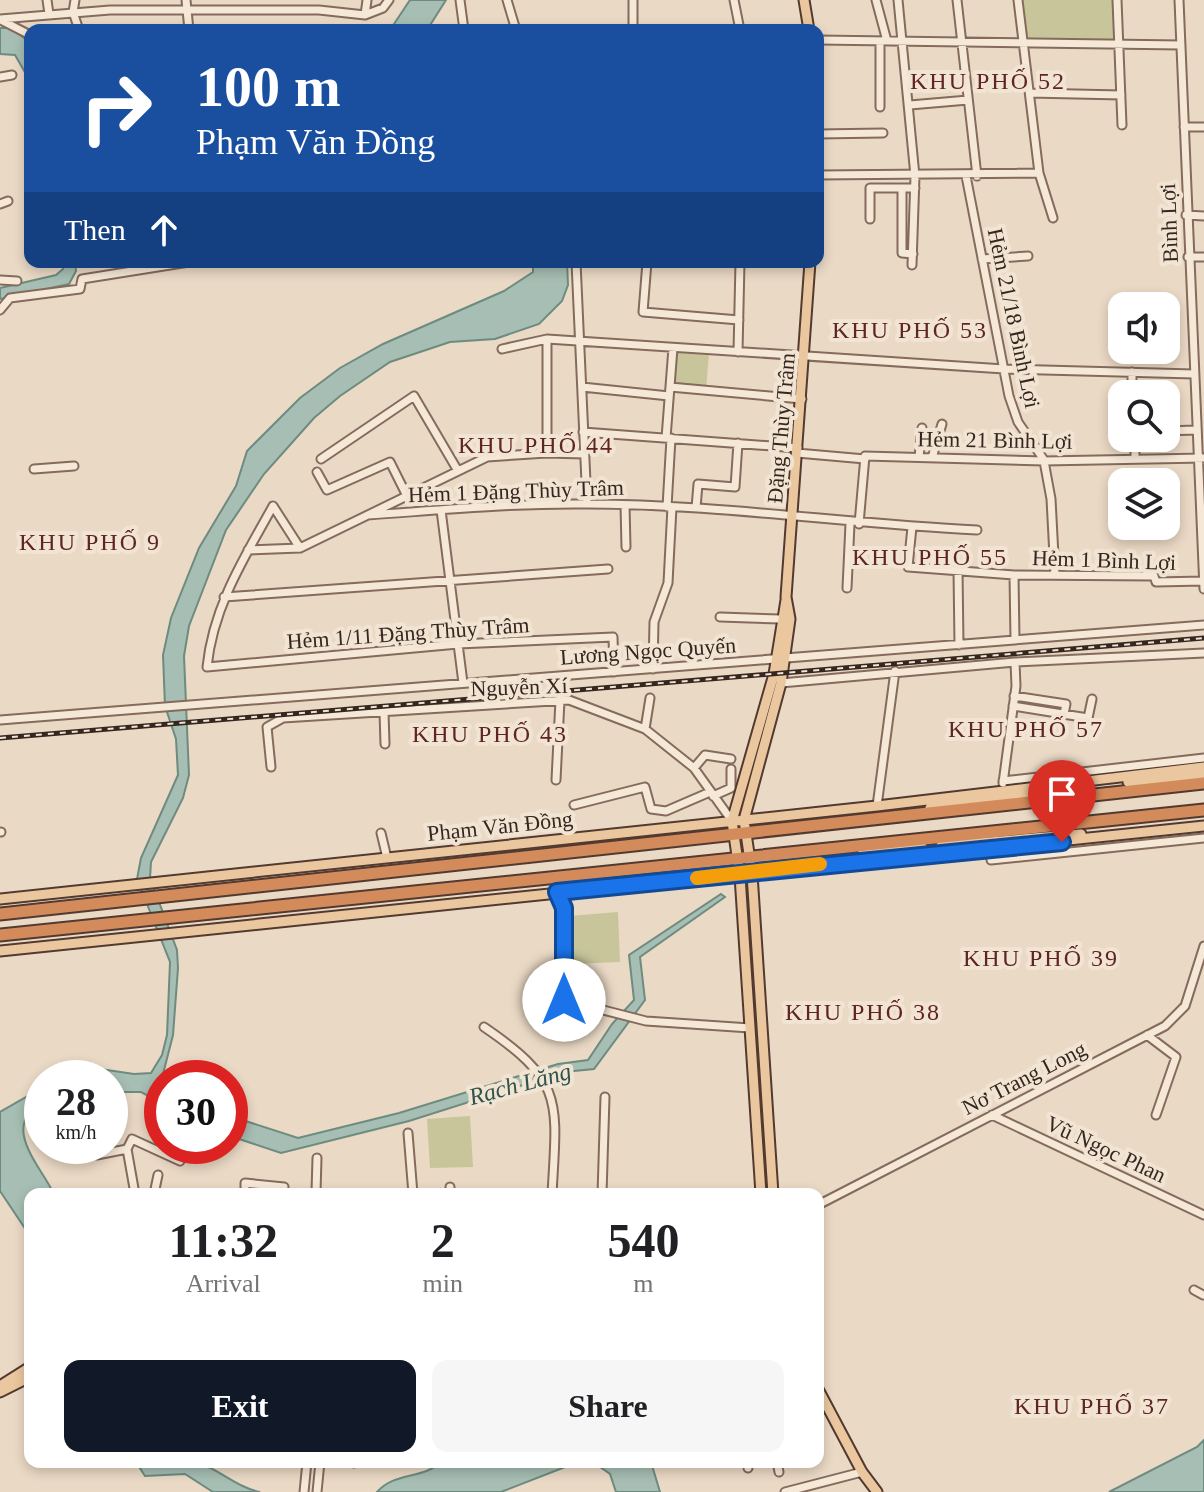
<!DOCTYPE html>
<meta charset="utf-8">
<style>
body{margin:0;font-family:"Times New Roman",serif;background:#f6f6f6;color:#202124;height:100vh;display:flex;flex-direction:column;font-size:30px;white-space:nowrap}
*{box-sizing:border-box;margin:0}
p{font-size:26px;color:#757577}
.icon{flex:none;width:44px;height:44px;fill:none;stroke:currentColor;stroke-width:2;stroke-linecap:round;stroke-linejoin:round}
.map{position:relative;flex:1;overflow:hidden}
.drawer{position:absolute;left:24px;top:1188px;width:800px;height:280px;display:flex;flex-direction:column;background:#fff;border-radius:16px;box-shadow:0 4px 12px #0003}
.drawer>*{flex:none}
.top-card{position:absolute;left:24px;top:24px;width:800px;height:244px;border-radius:16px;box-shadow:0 4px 12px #0003;background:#1a4fa0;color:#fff;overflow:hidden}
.controls{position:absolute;left:1108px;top:292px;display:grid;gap:16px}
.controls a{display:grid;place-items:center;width:72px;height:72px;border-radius:16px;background:#fff;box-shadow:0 4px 12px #0003;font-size:40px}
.speed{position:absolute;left:24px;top:1060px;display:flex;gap:16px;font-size:40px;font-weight:700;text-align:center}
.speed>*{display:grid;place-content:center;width:104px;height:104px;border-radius:50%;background:#fff;box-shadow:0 4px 12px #0003;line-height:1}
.speed small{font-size:20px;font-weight:400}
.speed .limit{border:12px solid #d22;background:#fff;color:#111}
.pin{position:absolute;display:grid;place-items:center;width:68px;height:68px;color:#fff;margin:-82px -34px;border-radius:50% 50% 50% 0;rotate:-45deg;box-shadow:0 0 8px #0007}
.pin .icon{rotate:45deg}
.me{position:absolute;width:88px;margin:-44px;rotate:0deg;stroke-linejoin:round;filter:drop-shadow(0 0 6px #0008)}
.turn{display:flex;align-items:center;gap:28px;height:168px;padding:0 40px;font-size:36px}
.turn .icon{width:104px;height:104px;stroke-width:2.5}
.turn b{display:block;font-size:56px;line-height:68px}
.then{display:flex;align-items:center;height:76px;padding:0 40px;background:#0003;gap:16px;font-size:30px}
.eta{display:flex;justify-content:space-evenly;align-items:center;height:136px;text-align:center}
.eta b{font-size:48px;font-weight:600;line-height:56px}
.action{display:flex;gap:16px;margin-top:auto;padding:16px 40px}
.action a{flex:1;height:92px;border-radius:16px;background:#111827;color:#fff;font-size:32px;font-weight:600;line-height:92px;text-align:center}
.action a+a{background:#f6f6f6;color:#202124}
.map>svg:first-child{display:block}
.green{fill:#c7c599}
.water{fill:#a6beb3;stroke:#6e8b7f;stroke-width:2}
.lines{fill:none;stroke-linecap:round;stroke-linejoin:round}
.minor-casing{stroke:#846b5c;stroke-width:11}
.major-casing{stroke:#523a30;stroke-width:13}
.highway-casing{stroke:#523a30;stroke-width:15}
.minor{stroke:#f6e8d7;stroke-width:7}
.major{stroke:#ebc79f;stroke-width:9}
.highway{stroke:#d38b5c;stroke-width:11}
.rail-casing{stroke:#35261f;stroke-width:5}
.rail{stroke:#f2e4d3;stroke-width:2;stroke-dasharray:6;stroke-linecap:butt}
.route-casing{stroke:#114b97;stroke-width:20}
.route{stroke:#1a73e8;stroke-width:14}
.slow{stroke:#f59e0b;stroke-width:14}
.labels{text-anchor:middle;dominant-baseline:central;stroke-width:8;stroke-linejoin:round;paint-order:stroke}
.street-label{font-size:22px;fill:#35261f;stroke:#f2e4d3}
.neighbourhood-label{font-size:24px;letter-spacing:2px;fill:#5e2522;stroke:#f2e4d3}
.water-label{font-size:24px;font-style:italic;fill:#2f534b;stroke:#f2e4d3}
</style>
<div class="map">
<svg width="1204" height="1492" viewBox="0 0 1204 1492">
<rect width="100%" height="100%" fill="#ead9c5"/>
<path class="green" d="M 1022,0 L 1114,0 L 1117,39 L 1030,40 L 1026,38 Z
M 674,349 L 709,352 L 706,390 L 670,386 Z
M 618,912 L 620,962 L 570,964 L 569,916 Z
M 470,1116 L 473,1167 L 430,1168 L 427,1119 Z"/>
<path class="water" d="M 410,0 L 446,0 L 427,30 L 390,30 Z
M 0,28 L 12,28 L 30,43 L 30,81 L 15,55 L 0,54 Z
M 64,262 L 75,262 L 76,271 L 69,284 L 0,299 L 0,288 L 56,275 L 63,269 Z
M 533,262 L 567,262 L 568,285 L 562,301 L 539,324 L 495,339 L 450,342 L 390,362 L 340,396 L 314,418 L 264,474 L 226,530 L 189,626 L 184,656 L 189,775 L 183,798 L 151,862 L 150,878 L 177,950 L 178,968 L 173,1035 L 162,1078 L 162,1103 L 141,1092 L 110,1092 L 110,1078 L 63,1078 L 87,1067 L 134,1074 L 151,1073 L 162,1055 L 167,1035 L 170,962 L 137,879 L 141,858 L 178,775 L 176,739 L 165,706 L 163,655 L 171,618 L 199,548 L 236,486 L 247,451 L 300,398 L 340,368 L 383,344 L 504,291 L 533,272 Z
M 721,894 L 725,897 L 640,957 L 645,1000 L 594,1069 L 564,1072 L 409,1121 L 281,1153 L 230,1136 L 230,1116 L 298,1138 L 399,1113 L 558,1064 L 588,1060 L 612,1024 L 634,1000 L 629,955 Z
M 42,1088 L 42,1102 C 0,1126 40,1165 54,1194 L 30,1194 L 30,1236 L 0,1191 L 0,1112 Z
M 1204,1440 L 1204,1492 L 1109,1492 L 1197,1447 Z
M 136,1462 C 156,1462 184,1457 202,1464 C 222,1472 239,1488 260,1492 L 213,1492 L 185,1474 L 145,1476 Z
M 441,1462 L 578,1462 L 501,1492 L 377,1492 C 396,1471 422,1480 441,1462 Z
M 593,1462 L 651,1462 L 660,1492 L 616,1492 L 610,1474 Z"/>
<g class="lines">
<defs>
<path id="minor" d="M 47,0 L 49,14
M 75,0 L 73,12 L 79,30
M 186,0 L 189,30
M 460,0 L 464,30
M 507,0 L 516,30
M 633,0 L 633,30
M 734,0 L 740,30
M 876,0 L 887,41
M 898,0 L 915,176 L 912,265
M 957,0 L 977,176
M 1018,0 L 1039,173 L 1053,218
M 1117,0 L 1122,125
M 1179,0 L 1204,589
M 365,15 L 367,0
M 0,19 L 110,10 L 319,10 L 365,15 L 383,8 L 389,0
M 1,20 L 30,35
M 818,40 L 1181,45
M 880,41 L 880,107
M 0,77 L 12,75
M 1030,93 L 1121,95
M 910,105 L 968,100
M 1184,127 L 1204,127
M 818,134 L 883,133
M 818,175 L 1039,173
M 966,176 L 1009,396 L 1018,422 L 1044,460
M 902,188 L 902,253 L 913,254
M 0,204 L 8,201
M 1186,215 L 1204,216
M 870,219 L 870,188 L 915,188
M 1188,257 L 1204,257
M 982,259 L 1028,256
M 576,262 L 587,504
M 647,262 L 643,312 L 739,320
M 0,280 L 17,281
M 0,310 L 10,298 L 80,289 L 82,279 L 189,262
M 502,349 L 547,339 L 1004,369 L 1194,374
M 738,352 L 740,262
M 1132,372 L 1132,394
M 582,387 L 669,396
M 670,387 L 802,399
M 1166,431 L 1195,430
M 583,432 L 798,448
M 666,438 L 673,348
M 1135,438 L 1135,459
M 547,453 L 584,454
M 797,453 L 865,459
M 919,457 L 922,428
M 932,458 L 942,424
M 321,459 L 414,396 L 458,471
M 1044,461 L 1051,499 L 1055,575
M 34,469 L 74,466
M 317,472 L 327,490 L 390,462 L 407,496
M 625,505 L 626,547
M 667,507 L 671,438
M 696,508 L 698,484 L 735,487 L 738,443
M 441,510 L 463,683
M 368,515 C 441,510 515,503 587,504 C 717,504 847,524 977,530
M 859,524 L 865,456 L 1044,461 L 1204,458
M 912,527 L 908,567 L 1014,575 L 1154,576 L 1156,582 L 1203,581
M 300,548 L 273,506 C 244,558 213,607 207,667 L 458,644 L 613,637 L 614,672
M 248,550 L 300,548 L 487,457 L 547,453 L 547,339
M 958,570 L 959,645
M 1014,575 L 1015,640
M 847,588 L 850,524
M 224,597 L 608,569
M 720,617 L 780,619
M 653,669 L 654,622 L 668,583 L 672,507
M 781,683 L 1015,662 L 1204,653
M 1014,696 L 1066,704 L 1064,714
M 1013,706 L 1088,718 L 1092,699
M 384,712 L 385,744
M 0,720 L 1204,625
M 645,729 L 650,698
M 271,767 L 267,727 L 283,718 L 569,700 L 645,729 L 694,768 L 732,821
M 694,768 L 705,755 L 731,759
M 556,780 L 560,700
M 1003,781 L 1204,758
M 1003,783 L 1016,686 L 1015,662
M 713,796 L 731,788 L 731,769
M 574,805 L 645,787 L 651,809 L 666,811 L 710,792
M 877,806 L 895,671
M 0,832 L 1,832
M 381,833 L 387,858
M 990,849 L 991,860 L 1204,838
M 557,892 L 564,908 L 564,1000 L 646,1021 L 750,1028
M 484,1027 C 565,1082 557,1102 552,1194
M 1147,1035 L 1176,1057 L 1156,1115
M 992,1115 L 1204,1215
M 408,1133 L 413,1194
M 97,1155 L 127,1149
M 450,1187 L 450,1194
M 135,1194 L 127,1149 L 132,1139 L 180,1161 L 185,1146
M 154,1194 L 158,1175
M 245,1194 L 245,1183 L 284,1187
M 310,1194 L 316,1192 L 317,1158
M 602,1194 L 605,1097
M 818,1205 L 1165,1026 L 1185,1006 L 1204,946
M 1194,1290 L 1203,1295
M 777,1462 L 779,1472
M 354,1463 L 358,1462
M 748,1468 L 749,1462
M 304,1492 L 307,1462
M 317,1492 L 320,1462
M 785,1492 L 862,1472"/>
<path id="major" d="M 804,0 L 809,30
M 1128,782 L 1204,774
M 930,808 L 1073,788
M 941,846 L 1081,834
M 861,848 L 879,851 L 922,847
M 0,899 L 877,806 L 1204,767
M 0,951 L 1204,826
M 761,1194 L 740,876 L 732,821 L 774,674 L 786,600
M 773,1194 L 752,874 L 744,820 L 781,683 L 790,619 L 786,597 L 810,262
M 818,1389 L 862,1472 L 877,1492
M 0,1391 L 3,1384 L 30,1367
M 0,1392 L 30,1377"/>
<path id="highway" d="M 0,914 L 1204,783
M 0,935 L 1204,810"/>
</defs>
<use href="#minor" class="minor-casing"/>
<use href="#major" class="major-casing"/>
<use href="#highway" class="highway-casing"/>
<use href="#minor" class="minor"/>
<use href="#major" class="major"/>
<use href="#highway" class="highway"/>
<defs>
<path id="rail" d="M 0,738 L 1204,638"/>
</defs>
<use href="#rail" class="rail-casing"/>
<use href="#rail" class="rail"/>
</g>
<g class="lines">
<defs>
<path id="route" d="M 564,1000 L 564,908 L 557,892 L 1062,842"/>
</defs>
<use href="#route" class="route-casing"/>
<use href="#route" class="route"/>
<path class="slow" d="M 697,878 L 820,864"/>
</g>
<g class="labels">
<g class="street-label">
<text transform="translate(1169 223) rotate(-92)">Bình Lợi</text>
<text transform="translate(1014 318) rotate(78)">Hẻm 21/18 Bình Lợi</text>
<text transform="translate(781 428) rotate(-85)">Đặng Thùy Trâm</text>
<text transform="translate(995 440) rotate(1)">Hẻm 21 Bình Lợi</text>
<text transform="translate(516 491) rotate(-2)">Hẻm 1 Đặng Thùy Trâm</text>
<text transform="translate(1104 560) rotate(2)">Hẻm 1 Bình Lợi</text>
<text transform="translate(408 633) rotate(-4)">Hẻm 1/11 Đặng Thùy Trâm</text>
<text transform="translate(648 651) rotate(-4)">Lương Ngọc Quyến</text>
<text transform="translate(519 687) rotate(-2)">Nguyễn Xí</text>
<text transform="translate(500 826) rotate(-6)">Phạm Văn Đồng</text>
<text transform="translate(1024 1078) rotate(-27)">Nơ Trang Long</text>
<text transform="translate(1106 1149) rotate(25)">Vũ Ngọc Phan</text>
</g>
<g class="neighbourhood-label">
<text x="988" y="81">KHU PHỐ 52</text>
<text x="910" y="330">KHU PHỐ 53</text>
<text x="536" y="445">KHU PHỐ 44</text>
<text x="90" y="542">KHU PHỐ 9</text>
<text x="930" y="557">KHU PHỐ 55</text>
<text x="1026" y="729">KHU PHỐ 57</text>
<text x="490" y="734">KHU PHỐ 43</text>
<text x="1041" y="958">KHU PHỐ 39</text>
<text x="863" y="1012">KHU PHỐ 38</text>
<text x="1092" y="1406">KHU PHỐ 37</text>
</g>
<g class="water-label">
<text transform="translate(520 1084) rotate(-15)">Rạch Lăng</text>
</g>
</g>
</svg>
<div class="controls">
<a><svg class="icon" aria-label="sound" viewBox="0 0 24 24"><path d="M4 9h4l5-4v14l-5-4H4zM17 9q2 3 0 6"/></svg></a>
<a><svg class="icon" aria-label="search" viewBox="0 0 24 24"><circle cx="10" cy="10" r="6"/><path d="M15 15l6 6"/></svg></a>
<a><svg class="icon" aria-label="layers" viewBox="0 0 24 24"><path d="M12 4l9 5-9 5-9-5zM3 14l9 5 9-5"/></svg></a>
</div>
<div class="speed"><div>28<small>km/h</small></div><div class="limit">30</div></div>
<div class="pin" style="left:1062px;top:842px;background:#d93025"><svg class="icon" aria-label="arrive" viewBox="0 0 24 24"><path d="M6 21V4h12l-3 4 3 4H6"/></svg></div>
<svg class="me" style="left:564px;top:1000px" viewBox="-20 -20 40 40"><circle r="19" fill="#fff"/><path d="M0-13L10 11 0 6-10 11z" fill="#1a73e8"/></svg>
<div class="top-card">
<div class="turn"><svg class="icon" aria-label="right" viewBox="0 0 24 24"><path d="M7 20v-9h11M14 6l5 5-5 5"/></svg><div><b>100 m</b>Phạm Văn Đồng</div></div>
<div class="then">Then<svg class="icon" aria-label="ahead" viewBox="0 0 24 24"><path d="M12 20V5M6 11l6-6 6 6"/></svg></div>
</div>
<section class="drawer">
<div class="eta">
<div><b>11:32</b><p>Arrival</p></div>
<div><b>2</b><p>min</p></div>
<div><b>540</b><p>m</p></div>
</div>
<div class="action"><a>Exit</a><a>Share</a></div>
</section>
</div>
